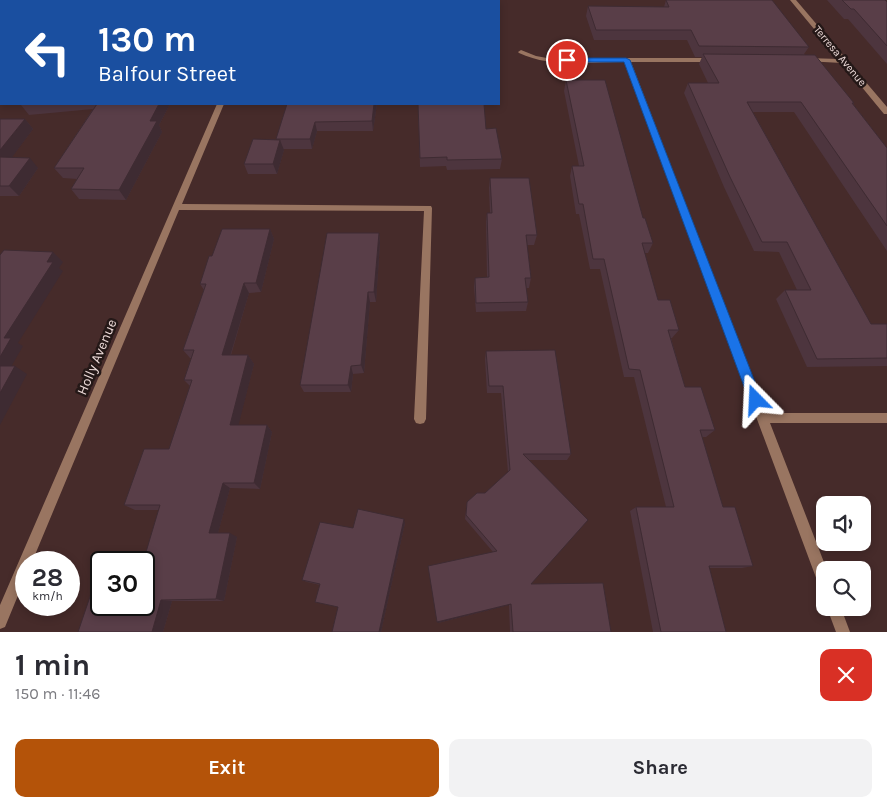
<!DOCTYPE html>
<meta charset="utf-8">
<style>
body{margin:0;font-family:Karla,sans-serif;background:#f2f2f3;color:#2b2b33;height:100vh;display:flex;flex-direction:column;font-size:19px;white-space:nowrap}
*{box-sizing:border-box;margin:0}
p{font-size:16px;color:#7c7c81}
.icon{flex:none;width:28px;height:28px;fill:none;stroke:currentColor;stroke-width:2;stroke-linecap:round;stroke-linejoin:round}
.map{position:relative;height:632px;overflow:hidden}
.drawer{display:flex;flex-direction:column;background:#fff;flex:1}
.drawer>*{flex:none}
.banner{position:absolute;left:0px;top:0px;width:500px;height:105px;box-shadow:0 2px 8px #0003;background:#1a4fa0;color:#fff;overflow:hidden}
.fabs{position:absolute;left:816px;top:496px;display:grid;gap:10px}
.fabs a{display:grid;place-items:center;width:55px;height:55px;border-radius:10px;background:#fff;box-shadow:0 2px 8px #0003;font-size:25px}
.speed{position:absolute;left:15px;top:551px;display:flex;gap:10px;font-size:25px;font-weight:700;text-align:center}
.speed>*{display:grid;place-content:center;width:65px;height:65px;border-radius:50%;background:#fff;box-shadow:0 2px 8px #0003;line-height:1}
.speed small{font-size:12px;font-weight:400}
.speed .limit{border:2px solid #111;border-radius:8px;background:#fff;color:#111}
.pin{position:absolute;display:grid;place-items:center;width:42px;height:42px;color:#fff;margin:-21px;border:2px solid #fff;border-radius:50%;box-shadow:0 1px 5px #0007}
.me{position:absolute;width:55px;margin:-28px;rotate:339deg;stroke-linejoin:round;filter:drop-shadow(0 0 4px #0008)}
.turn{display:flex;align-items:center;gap:18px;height:105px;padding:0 15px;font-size:22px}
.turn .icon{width:65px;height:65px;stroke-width:2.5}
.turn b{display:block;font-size:35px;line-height:42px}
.round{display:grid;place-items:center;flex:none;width:52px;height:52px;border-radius:10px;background:#f2f2f3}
.head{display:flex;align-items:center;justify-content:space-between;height:85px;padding:0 15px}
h1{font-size:30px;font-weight:700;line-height:38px}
.cta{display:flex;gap:10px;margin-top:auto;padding:10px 15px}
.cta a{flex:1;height:58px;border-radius:10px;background:#b45309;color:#fff;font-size:20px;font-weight:700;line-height:58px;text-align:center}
.cta a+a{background:#f2f2f3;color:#2b2b33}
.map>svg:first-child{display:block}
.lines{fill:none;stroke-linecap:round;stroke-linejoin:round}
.street{fill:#997561;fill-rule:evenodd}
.wall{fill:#4d353e}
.shaded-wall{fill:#3e2b32}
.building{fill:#593e48;stroke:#3e2b32}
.route{fill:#1a73e8;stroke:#114b97}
.labels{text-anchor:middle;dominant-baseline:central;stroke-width:5;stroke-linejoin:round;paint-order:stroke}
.far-street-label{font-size:11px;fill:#eddbd9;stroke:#241817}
.street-label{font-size:14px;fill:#eddbd9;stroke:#241817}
</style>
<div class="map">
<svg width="887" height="632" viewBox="0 0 887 632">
<rect width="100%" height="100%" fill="#462b2a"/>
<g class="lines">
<path class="street" d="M 790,0 L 796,0 L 887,107 L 887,114 L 884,114 L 842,63 L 805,61 L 804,60 L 807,58 L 839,59 Z
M 521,50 L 536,56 L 547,58 L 713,58 L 716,60 L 713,62 L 631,62 L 766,413 L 887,413 L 887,423 L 770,423 L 827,570 L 825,570 L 825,590 L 820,588 L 818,583 L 624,62 C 591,62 550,68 519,53 L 518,52 Z
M 217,104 L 224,104 L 182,204 L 431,206 L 432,208 L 426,419 L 424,423 L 420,424 L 416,423 L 414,419 L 424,211 L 179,210 L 32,562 L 26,562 L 26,576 L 5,627 L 0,629 L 0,605 Z
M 827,608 L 841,608 L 850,632 L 836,632 Z"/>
</g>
<path class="wall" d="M 666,0 L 809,47 L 804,54 L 854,103 L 853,104 L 887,148 L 887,251 L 794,112 L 753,112 L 871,324 L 887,324 L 887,366 L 807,367 L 776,299 L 785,290 L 797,290 L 779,252 L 754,251 L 724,187 L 684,93 L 688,83 L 708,83 L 699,64 L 702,57 L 695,57 L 687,40 L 594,40 L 586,16 L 588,6 L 664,7 Z
M 827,0 L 885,0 L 887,2 L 887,64 L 848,19 L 844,19 Z
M 566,80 L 643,218 L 653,243 L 648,253 L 644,253 L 658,300 L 679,330 L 672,338 L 671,338 L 685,387 L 715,430 L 706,437 L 702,437 L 723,507 L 753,566 L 742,568 L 709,568 L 726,632 L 653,632 L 630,511 L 636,507 L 666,507 L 634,377 L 624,377 L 600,269 L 590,269 L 579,214 L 576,214 L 570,176 L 572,166 L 579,166 L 564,91 Z
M 22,104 L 170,104 L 159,125 L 162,132 L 126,200 L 79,199 L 71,189 L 77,179 L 63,178 L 54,168 L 93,109 L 29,115 L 21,105 Z
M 287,104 L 377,104 L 373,131 L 317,131 L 312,149 L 283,149 L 284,150 L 277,174 L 248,174 L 244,164 L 277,140 Z
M 418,104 L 432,104 L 486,129 L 502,159 L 500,169 L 447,170 L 446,166 L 420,167 Z
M 0,119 L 25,119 L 33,129 L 11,158 L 38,168 L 19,196 L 0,196 Z
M 490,178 L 537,235 L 534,245 L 527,245 L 531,278 L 529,288 L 526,288 L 528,302 L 526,311 L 476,312 L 474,287 L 475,278 L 487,277 L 486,222 L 487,213 L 490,213 L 489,188 Z
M 270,229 L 274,239 L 261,292 L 249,293 L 231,355 L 248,355 L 254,364 L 238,425 L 267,425 L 272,432 L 260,489 L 230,488 L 218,533 L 237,537 L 224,601 L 172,601 L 163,632 L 78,632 L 144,605 L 159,510 L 135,510 L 124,505 L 169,449 L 190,386 L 184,380 L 191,358 L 190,358 L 183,350 L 204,290 L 200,284 L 212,256 Z
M 379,233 L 380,243 L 376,302 L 370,302 L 364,373 L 353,374 L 351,392 L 304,392 L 300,385 Z
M 486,351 L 571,454 L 567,460 L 529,460 L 531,584 L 611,632 L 510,632 L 509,605 L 438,623 L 493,552 L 465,519 L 467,502 L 485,493 L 508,472 L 501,393 L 487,393 L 485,359 Z
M 405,523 L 381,632 L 332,632 L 338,607 L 315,602 L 320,585 L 307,582 L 302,580 L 353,528 Z"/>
<path class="shaded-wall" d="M 50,0 L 60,0 L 60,1 L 48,1 Z
M 1,51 L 1,70 L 0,71 L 0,52 Z
M 159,104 L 170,104 L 159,125 L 162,132 L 126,200 L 119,190 L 150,121 Z
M 374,104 L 377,104 L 373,131 L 372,121 Z
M 25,119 L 33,129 L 4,168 L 0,164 L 0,150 Z
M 315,122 L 317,131 L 312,149 L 310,139 Z
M 280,140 L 284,150 L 277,174 L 273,164 Z
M 30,158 L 38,168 L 19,196 L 9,186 Z
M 270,229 L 274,239 L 261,292 L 256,283 Z
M 379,233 L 380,243 L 376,302 L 374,292 Z
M 53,252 L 63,262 L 59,268 L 63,271 L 18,343 L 23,346 L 7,374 L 0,369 L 0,357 L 4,338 Z
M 244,283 L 249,293 L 228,363 L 222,355 Z
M 368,292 L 370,302 L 364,373 L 361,365 Z
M 248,355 L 254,364 L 237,431 L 230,425 Z
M 15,366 L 27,374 L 0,425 L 0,393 Z
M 351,366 L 353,374 L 351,392 L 348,385 Z
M 267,425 L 272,432 L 260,489 L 254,483 Z
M 223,483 L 230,488 L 217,537 L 209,533 Z
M 404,519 L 405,523 L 381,632 L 379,632 Z
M 230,533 L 237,537 L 224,601 L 216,599 Z
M 161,600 L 172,601 L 163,632 L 152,632 Z
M 511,604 L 509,605 L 438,623 L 437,622 Z"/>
<path class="building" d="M 6,0 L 50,0 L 48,1 L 4,1 Z
M 165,0 L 200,0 L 199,1 L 164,1 Z
M 336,0 L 478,0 L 478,1 L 333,1 Z
M 666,0 L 772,0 L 809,47 L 699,46 L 691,30 L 596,30 L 588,6 L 669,7 Z
M 842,0 L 885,0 L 887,2 L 887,46 L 854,9 L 851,9 Z
M 1,4 L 1,51 L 0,52 L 0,5 Z
M 703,54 L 815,55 L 854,103 L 852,103 L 887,148 L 887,226 L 801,102 L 747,102 L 871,324 L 887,324 L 887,358 L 817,359 L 785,290 L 811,290 L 787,242 L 762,242 L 730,177 L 688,83 L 719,83 Z
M 566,80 L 605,80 L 643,218 L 645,218 L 653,243 L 642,243 L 658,300 L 670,300 L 679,330 L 668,330 L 685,387 L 701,387 L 715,430 L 700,430 L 723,507 L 735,507 L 753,566 L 709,566 L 726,632 L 661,632 L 636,507 L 674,507 L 640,370 L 629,369 L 604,259 L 593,259 L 583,204 L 579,204 L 572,166 L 584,166 Z
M 97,104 L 159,104 L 150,121 L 157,121 L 119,190 L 71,189 L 84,168 L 54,168 Z
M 287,104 L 374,104 L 372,121 L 315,122 L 310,139 L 276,139 Z
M 418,104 L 484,104 L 486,129 L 496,128 L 502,159 L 447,160 L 447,157 L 420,158 Z
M 0,119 L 25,119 L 0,150 Z
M 253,139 L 280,140 L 273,164 L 244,164 Z
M 0,157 L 30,158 L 9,186 L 0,186 Z
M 490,178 L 529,178 L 537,235 L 526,235 L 531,278 L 525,278 L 528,302 L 476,303 L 475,278 L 489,277 L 487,213 L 492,213 Z
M 222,229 L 270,229 L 256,283 L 244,283 L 222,355 L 248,355 L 230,425 L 267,425 L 254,483 L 223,483 L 209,533 L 230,533 L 216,599 L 161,600 L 152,632 L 78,632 L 98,573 L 101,573 L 101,605 L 144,605 L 144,562 L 143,562 L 160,505 L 124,505 L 144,449 L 169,449 L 192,380 L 184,380 L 194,350 L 183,350 L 206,284 L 200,284 L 209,256 L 212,256 Z
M 327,233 L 379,233 L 374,292 L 368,292 L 361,365 L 351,366 L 348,385 L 300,385 Z
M 4,250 L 53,252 L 47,262 L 53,262 L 4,338 L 11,338 L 0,357 L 0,255 Z
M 555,350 L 571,454 L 523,454 L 588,520 L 531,584 L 603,583 L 611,632 L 513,632 L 511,604 L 437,622 L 428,566 L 497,551 L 466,515 L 467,502 L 477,493 L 485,493 L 510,470 L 503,386 L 489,386 L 486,351 Z
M 0,366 L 15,366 L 0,393 Z
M 358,509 L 404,519 L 379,632 L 332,632 L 338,607 L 315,602 L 320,584 L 302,580 L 320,522 L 353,528 Z"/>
<path class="route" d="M 564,58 L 626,58 L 630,60 L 762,400 L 760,404 L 756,406 L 751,404 L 749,400 L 624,62 L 567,62 L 563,60 Z"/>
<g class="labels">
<g class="far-street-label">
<text transform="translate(840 56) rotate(50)">Terresa Avenue</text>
</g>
<g class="street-label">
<text transform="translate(97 357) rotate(-67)">Holly Avenue</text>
</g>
</g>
</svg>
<div class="fabs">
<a><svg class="icon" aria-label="sound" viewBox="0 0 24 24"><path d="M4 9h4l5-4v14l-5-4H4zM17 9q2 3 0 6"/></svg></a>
<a><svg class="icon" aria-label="search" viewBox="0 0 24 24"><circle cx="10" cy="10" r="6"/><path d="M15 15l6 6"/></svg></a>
</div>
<div class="speed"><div>28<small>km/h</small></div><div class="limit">30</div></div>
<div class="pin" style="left:567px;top:60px;background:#d93025"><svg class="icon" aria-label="arrive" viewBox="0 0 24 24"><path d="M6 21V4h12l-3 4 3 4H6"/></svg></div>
<svg class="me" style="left:756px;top:400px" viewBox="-20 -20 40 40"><path d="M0-17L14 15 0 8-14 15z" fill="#1a73e8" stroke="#fff" stroke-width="4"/></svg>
<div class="banner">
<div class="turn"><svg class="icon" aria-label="left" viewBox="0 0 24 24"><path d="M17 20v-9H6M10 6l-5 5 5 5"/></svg><div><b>130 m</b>Balfour Street</div></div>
</div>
</div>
<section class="drawer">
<div class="head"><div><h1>1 min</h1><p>150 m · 11:46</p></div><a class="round" style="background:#d93025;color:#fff"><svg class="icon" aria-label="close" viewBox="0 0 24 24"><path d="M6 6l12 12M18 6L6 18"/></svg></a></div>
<div class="cta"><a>Exit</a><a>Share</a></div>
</section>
